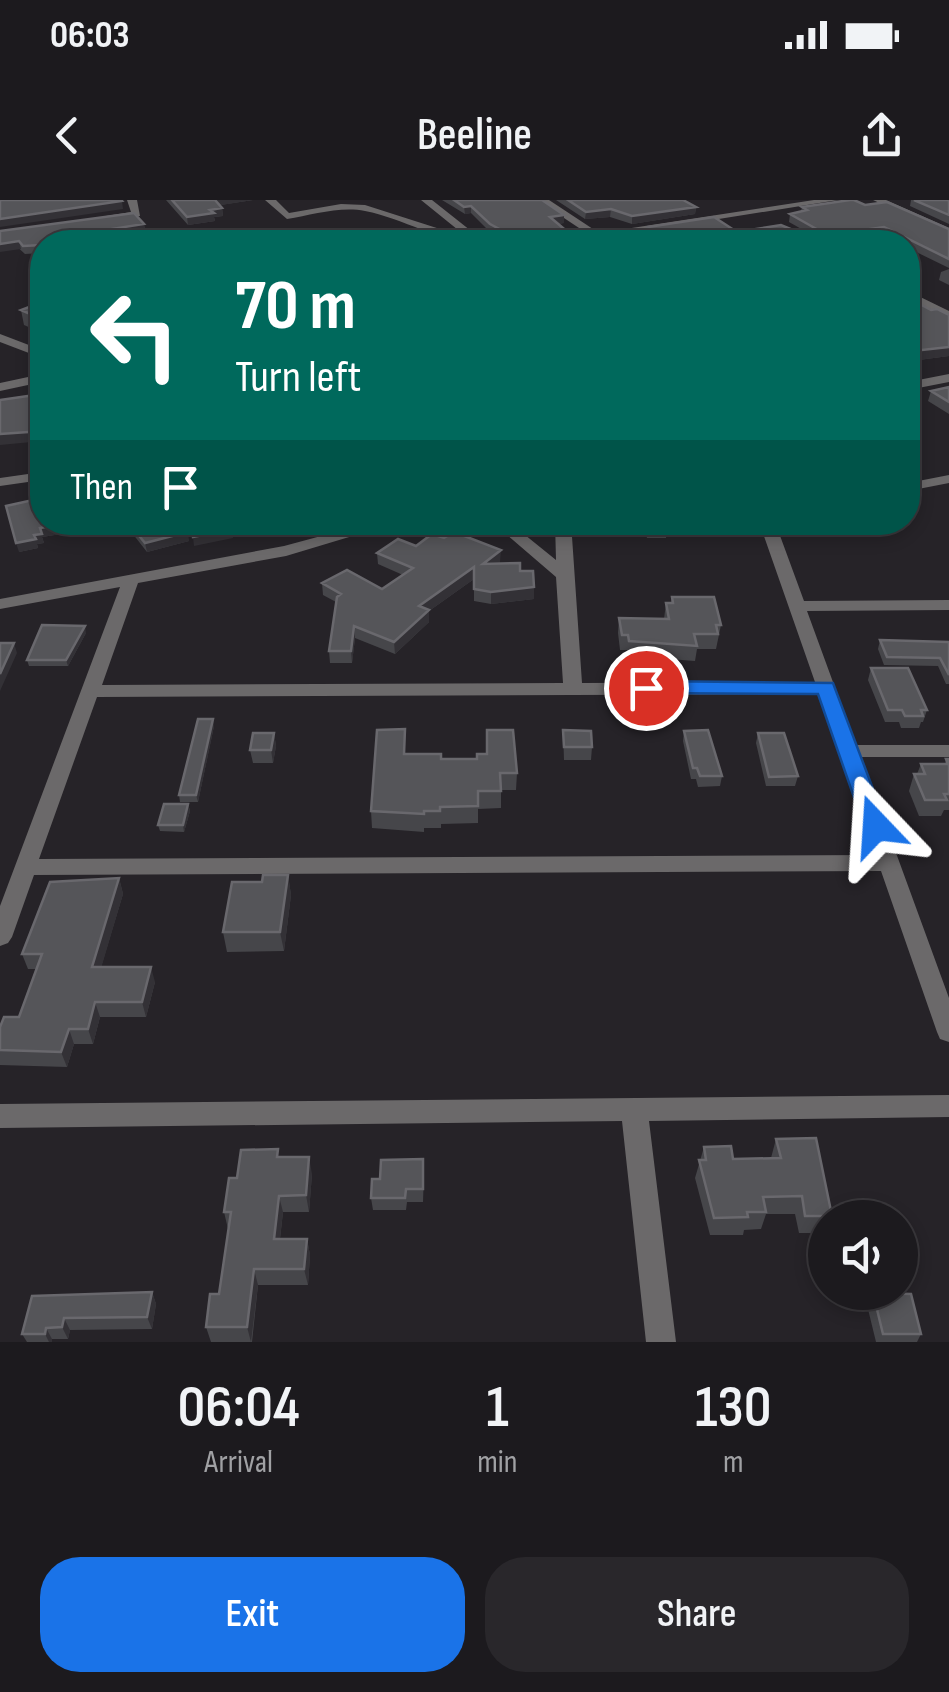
<!DOCTYPE html>
<style>
body{margin:0;font-family:"Sofia Sans Condensed",sans-serif;background:#29272b;color:#f1f3f6;height:100vh;display:flex;flex-direction:column;font-size:38px;white-space:nowrap}
*{box-sizing:border-box;margin:0}
p{font-size:32px;color:#a0a1a4}
.icon{flex:none;width:55px;height:55px;fill:none;stroke:currentColor;stroke-width:2;stroke-linecap:round;stroke-linejoin:round}
.map{position:relative;height:1142px;overflow:hidden}
.sheet{display:flex;flex-direction:column;background:#1c1a1e;flex:1}
.sheet>*{flex:none}
.top-card{position:absolute;left:30px;top:30px;width:890px;height:305px;border-radius:40px;box-shadow:0 5px 15px #0003,0 0 0 2px #3a383c;background:#00695c;color:#fff;overflow:hidden}
.buttons{position:absolute;left:808px;top:1000px;display:grid;gap:20px}
.buttons a{display:grid;place-items:center;width:110px;height:110px;border-radius:50%;background:#1c1a1e;box-shadow:0 5px 15px #0003,0 0 0 2px #3a383c;font-size:50px}
.pin{position:absolute;display:grid;place-items:center;width:85px;height:85px;color:#fff;margin:-42px;border:5px solid #fff;border-radius:50%;box-shadow:0 2px 10px #0007}
.me{position:absolute;width:110px;margin:-55px;rotate:340deg;stroke-linejoin:round;filter:drop-shadow(0 0 8px #0008)}
.turn{display:flex;align-items:center;gap:35px;height:210px;padding:0 40px;font-size:45px}
.turn .icon{width:130px;height:130px;stroke-width:2.5}
.turn b{display:block;font-size:70px;line-height:85px}
.then{display:flex;align-items:center;height:95px;padding:0 40px;background:#0003;gap:20px;font-size:38px}
.eta{display:flex;justify-content:space-evenly;align-items:center;height:170px;text-align:center}
.eta b{font-size:60px;font-weight:600;line-height:70px}
.button{display:flex;gap:20px;margin-top:auto;padding:20px 40px}
.button a{flex:1;height:115px;border-radius:40px;background:#1a73e8;color:#fff;font-size:40px;font-weight:600;line-height:115px;text-align:center}
.button a+a{background:#29272b;color:#f1f3f6}
.status{display:flex;justify-content:space-between;align-items:center;height:70px;padding:0 50px;background:#1c1a1e;direction:ltr}
.status svg{height:28px;fill:currentColor}
header{display:flex;justify-content:space-between;align-items:center;height:130px;padding:0 40px;background:#1c1a1e;font-size:45px;font-weight:600}
.map>svg:first-child{display:block}
.lines{fill:none;stroke-linecap:round;stroke-linejoin:round}
.street{fill:#6b696a;fill-rule:evenodd}
.wall{fill:#46464a}
.shaded-wall{fill:#333136}
.building{fill:#555559;stroke:#69686d;stroke-width:2.5}
.route{fill:#1a73e8;stroke:#114b97;stroke-width:2.5}
</style>
<div class="status"><b>06:03</b><svg viewBox="0 0 49 12"><path d="M0 12V9h3v3zM5 12V6h3v6zM10 12V3h3v9zM15 12V0h3v12zM26 1h20v11H26zM47 4h2v5h-2z"/></svg></div>
<header><svg class="icon" aria-label="back" viewBox="0 0 24 24"><path d="M15 5l-7 7 7 7"/></svg>Beeline<svg class="icon" aria-label="share" viewBox="0 0 24 24"><path d="M12 15V3M7 8l5-5 5 5M5 13v7h14v-7"/></svg></header>
<div class="map">
<svg width="949" height="1142" viewBox="0 0 949 1142">
<rect width="100%" height="100%" fill="#262328"/>
<g class="lines">
<path class="street" d="M 127,0 L 137,0 L 140,16 L 106,20 L 106,16 L 131,12 Z
M 265,0 L 276,0 L 289,13 L 341,4 L 365,5 L 468,38 L 421,0 L 432,0 L 485,42 C 443,45 406,19 365,11 C 340,6 312,15 287,19 Z
M 537,0 L 549,0 L 599,33 L 814,0 L 838,0 L 575,42 L 553,42 L 588,34 Z
M 873,0 L 886,0 L 949,28 L 949,35 Z
M 908,91 L 949,111 L 949,120 L 908,98 Z
M 0,134 L 42,150 L 42,158 L 0,142 Z
M 42,174 L 42,182 L 0,191 L 0,183 Z
M 949,174 L 949,182 L 908,190 L 908,182 Z
M 42,272 L 42,280 L 0,286 L 0,278 Z
M 949,275 L 949,283 L 908,291 L 908,283 Z
M 373,322 L 399,322 L 286,356 L 138,383 L 102,485 L 563,483 L 556,377 L 492,322 L 509,322 L 556,360 L 555,322 L 571,322 L 582,483 L 815,482 L 759,322 L 775,322 L 804,401 L 949,400 L 949,410 L 807,411 L 856,545 L 949,545 L 949,557 L 861,557 L 949,798 L 949,842 L 940,839 L 937,832 L 881,671 L 34,675 L 12,737 L 8,743 L 0,746 L 0,706 L 120,387 L 0,409 L 0,399 L 284,346 ZM 819,494 L 875,655 L 39,659 L 97,497 Z
M 949,895 L 949,917 L 649,921 L 676,1142 L 646,1142 L 622,921 L 0,928 L 0,904 Z"/>
</g>
<path class="wall" d="M 166,0 L 253,0 L 220,5 L 222,8 L 223,16 L 214,17 L 215,21 L 188,25 Z
M 442,0 L 542,0 L 564,23 L 558,24 L 563,28 L 562,36 L 559,37 L 585,42 L 509,42 L 490,32 L 471,13 L 465,14 Z
M 556,0 L 683,0 L 696,7 L 695,14 L 632,24 L 610,17 L 585,19 Z
M 911,0 L 949,0 L 949,24 L 910,6 Z
M 865,5 L 949,29 L 949,68 L 908,48 L 908,42 L 897,42 L 882,35 L 833,42 L 819,42 L 819,39 L 789,22 L 790,14 L 801,11 L 802,7 Z
M 144,24 L 145,31 L 92,40 L 42,42 L 42,53 L 25,54 L 0,31 Z
M 648,27 L 737,32 L 812,42 L 659,42 L 648,35 Z
M 949,69 L 949,85 L 939,80 L 941,72 Z
M 42,102 L 42,133 L 24,125 L 21,110 Z
M 908,103 L 949,115 L 949,156 L 911,161 L 908,159 Z
M 949,187 L 949,214 L 928,201 L 931,191 Z
M 42,322 L 182,322 L 189,341 L 147,352 L 125,324 L 42,337 L 44,343 L 37,344 L 38,348 L 19,352 Z
M 643,322 L 664,322 L 666,332 L 666,338 L 647,338 Z
M 416,346 L 500,362 L 498,364 L 520,371 L 534,399 L 491,404 L 474,401 L 474,379 L 429,411 L 429,422 L 395,454 L 355,438 L 352,463 L 330,463 L 329,451 L 336,402 L 323,395 L 322,383 L 382,389 L 403,375 L 378,364 L 377,353 Z
M 672,397 L 721,425 L 716,449 L 697,449 L 695,461 L 628,456 L 627,450 L 620,450 L 618,433 L 619,418 L 664,419 L 666,403 L 671,403 Z
M 86,433 L 68,466 L 29,466 L 27,460 Z
M 880,440 L 949,442 L 949,484 L 946,484 L 938,466 L 884,465 L 878,449 Z
M 871,468 L 927,510 L 923,522 L 921,522 L 919,528 L 901,528 L 899,522 L 885,522 L 868,480 Z
M 214,526 L 198,602 L 180,602 L 179,595 Z
M 563,530 L 592,547 L 591,560 L 564,560 Z
M 684,531 L 722,576 L 720,586 L 698,587 L 696,579 L 691,579 L 683,541 Z
M 274,533 L 276,546 L 273,563 L 253,563 L 250,550 Z
M 758,533 L 798,576 L 795,586 L 766,586 L 756,543 Z
M 406,554 L 517,573 L 516,590 L 501,590 L 501,608 L 478,609 L 478,623 L 441,624 L 441,628 L 424,628 L 424,632 L 372,628 L 371,611 Z
M 946,559 L 949,559 L 949,610 L 944,610 L 941,616 L 919,616 L 909,591 L 914,574 L 917,574 L 921,564 L 945,564 Z
M 188,604 L 190,611 L 184,632 L 160,631 L 158,625 Z
M 288,675 L 291,695 L 284,751 L 227,752 L 223,732 L 262,682 Z
M 119,678 L 123,694 L 101,767 L 155,782 L 146,817 L 100,817 L 93,844 L 74,844 L 67,867 L 0,865 L 0,827 L 19,817 L 36,769 L 28,769 L 22,754 Z
M 776,939 L 832,1016 L 832,1018 L 825,1018 L 825,1033 L 799,1033 L 795,1014 L 766,1014 L 761,1029 L 744,1030 L 743,1035 L 710,1035 L 695,978 L 704,947 L 733,959 L 771,958 Z
M 280,957 L 312,974 L 309,1012 L 283,1012 L 280,1039 L 307,1039 L 310,1055 L 308,1085 L 258,1085 L 252,1142 L 211,1142 L 206,1127 L 219,1094 L 228,1029 L 224,1012 L 237,978 Z
M 424,972 L 423,1002 L 407,1002 L 406,1010 L 373,1010 L 371,998 L 380,979 Z
M 152,1092 L 156,1104 L 152,1129 L 70,1130 L 68,1139 L 52,1139 L 52,1142 L 27,1142 L 22,1134 L 32,1096 Z
M 873,1093 L 921,1134 L 917,1142 L 876,1142 L 867,1105 Z"/>
<path class="shaded-wall" d="M 214,0 L 253,0 L 215,6 Z
M 122,1 L 123,9 L 0,27 L 0,19 Z
M 471,6 L 471,13 L 465,14 L 464,7 Z
M 696,7 L 695,14 L 632,24 L 632,16 Z
M 222,8 L 223,16 L 214,17 L 215,21 L 188,25 L 187,17 L 210,10 Z
M 611,9 L 610,17 L 585,19 L 586,12 Z
M 564,15 L 564,23 L 550,25 L 550,17 Z
M 144,24 L 145,31 L 89,41 L 87,33 Z
M 884,27 L 882,35 L 833,42 L 820,42 L 821,36 Z
M 563,28 L 562,36 L 550,40 L 550,32 Z
M 688,38 L 687,42 L 669,42 L 669,41 Z
M 813,38 L 812,42 L 796,42 L 797,40 Z
M 19,41 L 21,49 L 0,52 L 0,44 Z
M 949,147 L 949,156 L 911,161 L 913,151 Z
M 42,230 L 42,241 L 0,245 L 0,234 Z
M 75,322 L 124,322 L 125,324 L 42,337 L 44,343 L 37,344 L 38,348 L 19,352 L 16,343 L 40,328 Z
M 232,329 L 233,338 L 194,346 L 193,337 Z
M 188,332 L 189,341 L 147,352 L 145,343 Z
M 501,350 L 500,362 L 483,375 L 483,364 Z
M 474,367 L 474,379 L 429,411 L 429,422 L 395,454 L 394,442 L 419,406 Z
M 534,387 L 534,399 L 491,404 L 491,392 Z
M 85,426 L 86,433 L 68,466 L 66,460 Z
M 354,426 L 355,438 L 352,463 L 351,451 Z
M 14,443 L 17,453 L 0,491 L 0,474 Z
M 213,519 L 214,526 L 198,602 L 196,595 Z
M 274,533 L 276,546 L 273,563 L 271,550 Z
M 188,604 L 190,611 L 184,632 L 183,625 Z
M 288,675 L 291,695 L 284,751 L 280,732 Z
M 119,678 L 123,694 L 97,782 L 92,767 Z
M 151,767 L 155,782 L 146,817 L 142,802 Z
M 95,802 L 100,817 L 93,844 L 88,829 Z
M 69,829 L 74,844 L 67,867 L 61,852 Z
M 309,957 L 312,974 L 309,1012 L 306,995 Z
M 279,996 L 283,1012 L 278,1055 L 274,1039 Z
M 307,1039 L 310,1055 L 308,1085 L 304,1069 Z
M 254,1069 L 258,1085 L 251,1142 L 247,1127 Z
M 152,1092 L 156,1104 L 152,1129 L 147,1117 Z
M 64,1118 L 70,1130 L 68,1139 L 62,1127 Z
M 46,1128 L 52,1139 L 52,1142 L 49,1142 L 45,1134 Z"/>
<path class="building" d="M 0,0 L 121,0 L 122,1 L 0,19 Z
M 172,0 L 215,0 L 222,8 L 210,10 L 214,13 L 187,17 Z
M 454,0 L 542,0 L 564,15 L 550,17 L 563,28 L 550,32 L 551,37 L 577,38 L 585,42 L 524,42 L 490,24 L 471,6 L 464,7 Z
M 568,0 L 683,0 L 696,7 L 632,16 L 611,9 L 586,12 Z
M 850,0 L 854,0 L 865,5 L 887,2 L 949,29 L 949,59 L 884,27 L 821,36 L 820,31 L 790,14 L 807,10 L 802,7 Z
M 914,0 L 949,0 L 949,15 Z
M 134,13 L 144,24 L 87,33 L 93,42 L 42,42 L 42,45 L 23,46 L 19,41 L 0,44 L 0,31 Z
M 714,17 L 737,32 L 781,25 L 813,38 L 797,40 L 801,42 L 696,42 L 688,38 L 669,41 L 648,27 Z
M 42,102 L 42,119 L 21,110 Z
M 916,102 L 931,110 L 937,109 L 949,115 L 949,147 L 913,151 L 908,148 L 908,103 Z
M 949,187 L 949,202 L 931,191 Z
M 42,194 L 42,231 L 0,234 L 0,200 Z
M 42,298 L 42,322 L 75,322 L 40,328 L 42,334 L 34,335 L 36,339 L 16,343 L 6,306 Z
M 128,322 L 182,322 L 188,332 L 145,343 Z
M 191,322 L 229,322 L 232,329 L 193,337 Z
M 645,322 L 664,322 L 666,332 L 648,332 Z
M 454,332 L 501,350 L 483,364 L 520,363 L 520,371 L 533,371 L 534,387 L 491,392 L 474,389 L 474,367 L 419,406 L 429,410 L 394,442 L 354,426 L 351,451 L 329,451 L 337,397 L 341,394 L 322,383 L 347,370 L 382,389 L 413,368 L 377,353 L 398,339 L 416,346 L 432,334 L 444,338 Z
M 672,397 L 714,397 L 721,425 L 716,425 L 718,434 L 694,434 L 697,446 L 629,441 L 628,435 L 622,435 L 619,418 L 669,419 L 666,403 L 673,403 Z
M 42,425 L 85,426 L 66,460 L 27,460 Z
M 880,440 L 949,442 L 949,475 L 940,458 L 887,457 Z
M 0,443 L 14,443 L 0,474 Z
M 871,468 L 908,468 L 927,510 L 921,510 L 923,516 L 905,516 L 902,510 L 888,510 Z
M 198,519 L 213,519 L 196,595 L 179,595 Z
M 405,529 L 404,554 L 441,554 L 441,559 L 477,559 L 477,554 L 487,554 L 487,530 L 513,530 L 517,573 L 500,573 L 501,591 L 478,591 L 478,606 L 440,607 L 440,611 L 424,611 L 424,614 L 371,611 L 377,530 Z
M 563,530 L 591,531 L 592,547 L 564,547 Z
M 708,530 L 722,576 L 700,576 L 697,568 L 693,568 L 684,531 Z
M 253,533 L 274,533 L 271,550 L 250,550 Z
M 758,533 L 784,533 L 798,576 L 769,577 Z
M 946,559 L 949,559 L 949,594 L 944,594 L 947,600 L 925,600 L 914,574 L 925,574 L 921,564 L 948,564 Z
M 164,604 L 188,604 L 183,625 L 158,625 Z
M 263,675 L 288,675 L 280,732 L 223,732 L 232,682 L 262,682 Z
M 119,678 L 92,767 L 151,767 L 142,802 L 95,802 L 88,829 L 69,829 L 61,852 L 0,850 L 0,827 L 4,817 L 19,817 L 42,754 L 22,754 L 50,682 Z
M 816,938 L 832,1016 L 805,1016 L 802,996 L 763,997 L 766,1012 L 747,1012 L 748,1017 L 714,1018 L 699,960 L 706,960 L 704,947 L 731,946 L 733,959 L 781,958 L 776,939 Z
M 278,949 L 277,957 L 309,957 L 306,995 L 279,996 L 274,1039 L 307,1039 L 304,1069 L 254,1069 L 247,1127 L 206,1127 L 210,1094 L 219,1094 L 231,1012 L 224,1012 L 229,978 L 237,978 L 241,950 Z
M 423,959 L 423,989 L 406,989 L 405,998 L 371,998 L 372,979 L 380,979 L 381,960 Z
M 152,1092 L 147,1117 L 64,1118 L 62,1127 L 46,1128 L 45,1134 L 22,1134 L 32,1096 Z
M 873,1093 L 911,1094 L 921,1134 L 883,1134 Z"/>
<path class="route" d="M 646,481 L 833,483 L 887,626 L 884,632 L 876,634 L 864,626 L 818,494 L 638,493 L 635,488 L 638,483 Z"/>
</svg>
<div class="buttons">
<a><svg class="icon" aria-label="sound" viewBox="0 0 24 24"><path d="M4 9h4l5-4v14l-5-4H4zM17 9q2 3 0 6"/></svg></a>
</div>
<div class="pin" style="left:646px;top:488px;background:#d93025"><svg class="icon" aria-label="arrive" viewBox="0 0 24 24"><path d="M6 21V4h12l-3 4 3 4H6"/></svg></div>
<svg class="me" style="left:876px;top:626px" viewBox="-20 -20 40 40"><path d="M0-17L14 15 0 8-14 15z" fill="#1a73e8" stroke="#fff" stroke-width="4"/></svg>
<div class="top-card">
<div class="turn"><svg class="icon" aria-label="left" viewBox="0 0 24 24"><path d="M17 20v-9H6M10 6l-5 5 5 5"/></svg><div><b>70 m</b>Turn left</div></div>
<div class="then">Then<svg class="icon" aria-label="arrive" viewBox="0 0 24 24"><path d="M6 21V4h12l-3 4 3 4H6"/></svg></div>
</div>
</div>
<section class="sheet">
<div class="eta">
<div><b>06:04</b><p>Arrival</p></div>
<div><b>1</b><p>min</p></div>
<div><b>130</b><p>m</p></div>
</div>
<div class="button"><a>Exit</a><a>Share</a></div>
</section>
